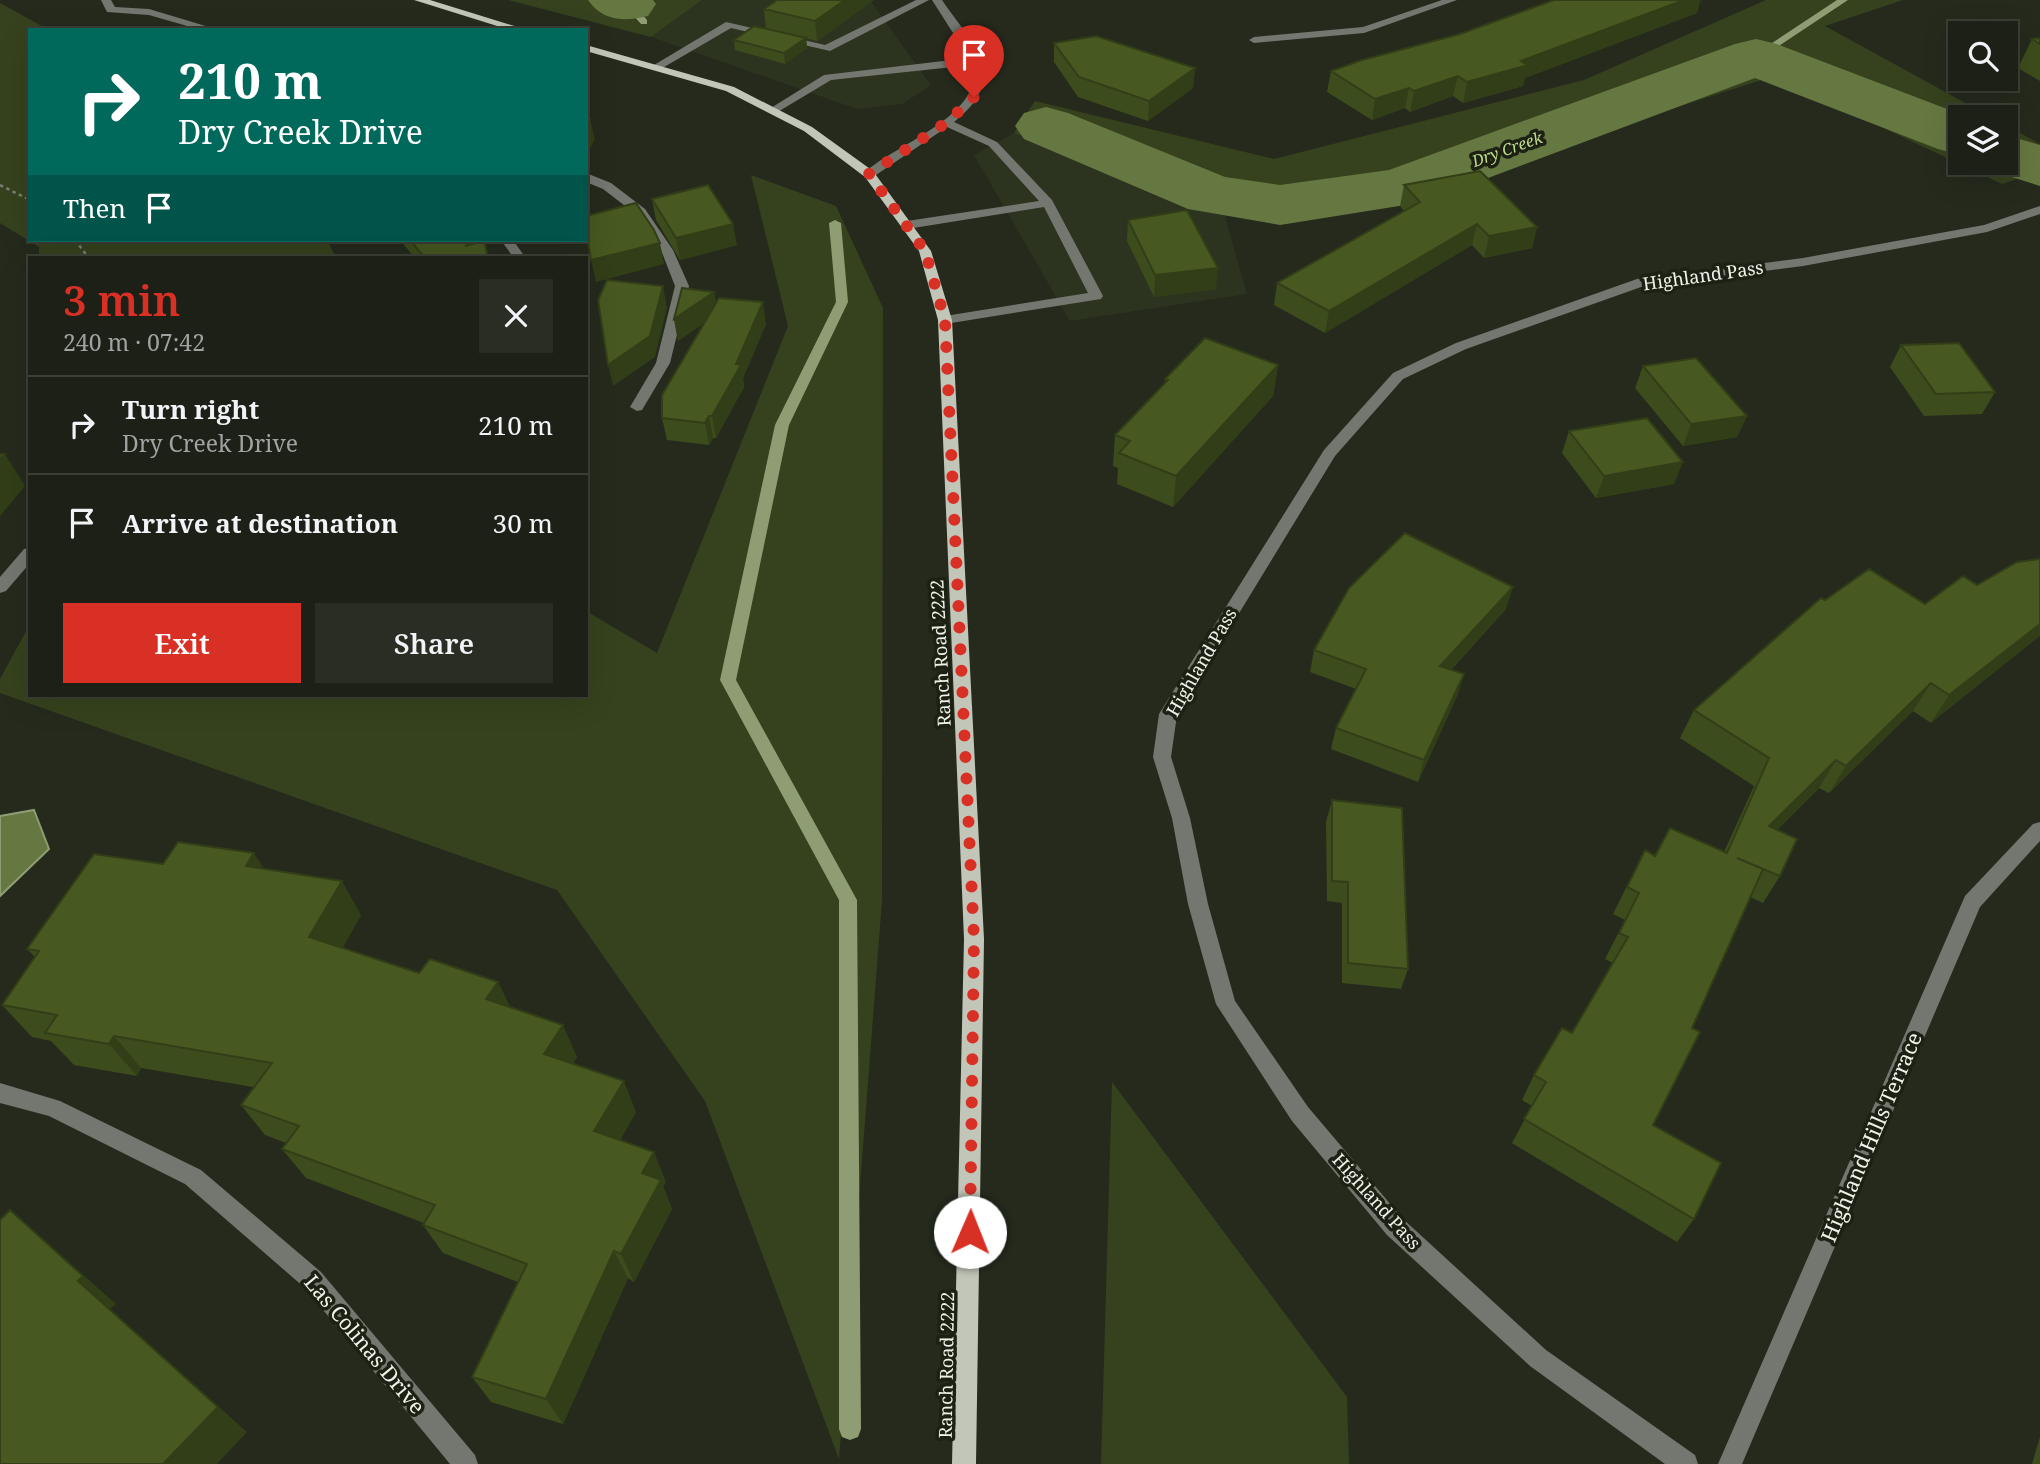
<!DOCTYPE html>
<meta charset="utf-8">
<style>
body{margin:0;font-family:"Noto Serif",serif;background:#292d23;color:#f1f3f6;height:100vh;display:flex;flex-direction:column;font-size:26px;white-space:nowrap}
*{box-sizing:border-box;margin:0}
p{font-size:23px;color:#a0a3a1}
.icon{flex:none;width:38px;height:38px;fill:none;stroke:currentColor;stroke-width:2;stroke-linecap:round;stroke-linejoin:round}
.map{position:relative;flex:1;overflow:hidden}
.side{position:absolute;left:28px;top:256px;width:560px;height:441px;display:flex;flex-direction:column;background:#1c2016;border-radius:0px;box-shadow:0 7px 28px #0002,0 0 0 2px #3a3e35}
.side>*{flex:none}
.top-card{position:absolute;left:28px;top:28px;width:560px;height:214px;border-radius:0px;box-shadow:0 7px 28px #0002,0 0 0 2px #3a3e35;background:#00695c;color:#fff;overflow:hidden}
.buttons{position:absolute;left:1948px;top:21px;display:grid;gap:14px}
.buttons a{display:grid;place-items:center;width:70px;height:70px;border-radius:0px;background:#1c2016;box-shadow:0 7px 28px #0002,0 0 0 2px #3a3e35;font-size:35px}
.pin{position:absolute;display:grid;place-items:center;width:60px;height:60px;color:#fff;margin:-72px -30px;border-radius:50% 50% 50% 0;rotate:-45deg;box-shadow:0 0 7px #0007}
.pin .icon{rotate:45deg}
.me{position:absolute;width:77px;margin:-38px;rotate:1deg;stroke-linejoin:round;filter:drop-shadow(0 0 5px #0008)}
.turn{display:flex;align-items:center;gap:24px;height:147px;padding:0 35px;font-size:32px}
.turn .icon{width:91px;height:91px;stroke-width:2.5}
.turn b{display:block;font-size:49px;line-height:60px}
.then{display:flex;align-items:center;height:66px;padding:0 35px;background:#0003;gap:14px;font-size:26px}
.round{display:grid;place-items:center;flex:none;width:74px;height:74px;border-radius:0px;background:#292d23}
.overview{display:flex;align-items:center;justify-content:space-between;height:119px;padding:0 35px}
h1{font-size:42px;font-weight:600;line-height:52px;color:#d93025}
.primary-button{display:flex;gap:14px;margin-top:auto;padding:14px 35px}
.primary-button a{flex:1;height:80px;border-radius:0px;background:#d93025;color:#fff;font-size:28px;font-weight:600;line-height:80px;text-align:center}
.primary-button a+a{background:#292d23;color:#f1f3f6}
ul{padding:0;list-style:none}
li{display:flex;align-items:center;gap:21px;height:98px;padding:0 35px;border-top:2px solid #3a3e35}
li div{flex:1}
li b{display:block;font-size:26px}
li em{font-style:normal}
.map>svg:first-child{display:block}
.built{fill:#2c331f}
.green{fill:#36421d}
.water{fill:#667841;stroke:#8f9d74;stroke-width:2}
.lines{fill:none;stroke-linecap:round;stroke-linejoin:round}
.stream{fill:#8f9d74;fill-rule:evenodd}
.river{fill:#667841;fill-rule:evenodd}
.path{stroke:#7a7f74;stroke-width:2.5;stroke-dasharray:3.5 3.5;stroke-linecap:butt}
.minor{fill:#747770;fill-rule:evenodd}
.major{fill:#c1c6b8;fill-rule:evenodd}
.wall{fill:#3d4c1c}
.shaded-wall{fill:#323e17}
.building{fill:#475821;stroke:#323e17;stroke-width:2}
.route{stroke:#d93025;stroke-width:12;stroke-dasharray:0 21.6}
.labels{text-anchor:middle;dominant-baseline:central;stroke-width:7;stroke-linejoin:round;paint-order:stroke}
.far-water-label{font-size:16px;font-style:italic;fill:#bfdc89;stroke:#1c2114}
.street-label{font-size:18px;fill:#eff2ea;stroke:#1c2114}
.near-street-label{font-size:21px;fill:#eff2ea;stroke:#1c2114}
</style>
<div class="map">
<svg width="2040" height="1464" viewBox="0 0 2040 1464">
<rect width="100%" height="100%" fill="#252a1d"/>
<path class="built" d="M 702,0 L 870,0 L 931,85 L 903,104 L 857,109 L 651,37 Z
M 1014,133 L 1225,216 L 1247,294 L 1070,321 L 974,155 Z"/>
<path class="green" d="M 508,0 L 702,0 L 651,37 Z
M 1766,0 L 1903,0 L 1825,26 L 1991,117 L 1960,117 L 1960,163 L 2006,163 L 2006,125 L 2040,144 L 2040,171 L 2002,184 L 1774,76 L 1508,161 L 1393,201 L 1319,218 L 1227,216 L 1014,133 L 1035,101 L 1274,159 L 1584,80 Z
M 0,3 L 49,30 L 30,30 L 30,240 L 327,240 L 336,257 L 39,257 L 39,247 L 0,223 Z
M 751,175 L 836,206 L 883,308 L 882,900 L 839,1459 L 705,1101 L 557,890 L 0,693 L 0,679 L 30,624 L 30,695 L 586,695 L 586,611 L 657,653 L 788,326 Z
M 1112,1082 L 1347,1397 L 1349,1464 L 1101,1464 Z"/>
<path class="water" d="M 34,810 L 49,849 L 0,896 L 0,816 Z"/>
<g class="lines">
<path class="stream" d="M 1837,0 L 1848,0 L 1759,59 L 1751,57 Z
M 625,2 L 631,2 L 647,20 L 647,24 L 641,24 L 625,6 Z
M 835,220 L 841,223 L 848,302 L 789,425 L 736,680 L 857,900 L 861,1429 L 858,1437 L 850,1440 L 842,1437 L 839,1429 L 839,900 L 720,680 L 775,425 L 836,302 L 829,223 Z"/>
<path class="river" d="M 588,0 L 653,0 L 656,4 L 648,16 C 625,22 602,21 588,0 Z
M 1756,39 L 1777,44 L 1968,117 L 1960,117 L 1960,155 L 1938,149 L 1755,78 L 1424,202 L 1280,225 L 1188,209 L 1024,139 L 1015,126 L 1024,113 L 1046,107 L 1068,113 L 1225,177 L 1280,185 L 1389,170 L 1735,44 Z
M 2006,135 L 2040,145 L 2040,186 L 1983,168 L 1980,163 L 2006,163 Z"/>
<path class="path" d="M 0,185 L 30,200
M 75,240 L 88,257"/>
<path class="minor" d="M 101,0 L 111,0 L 115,7 L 149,9 L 219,30 L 201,30 L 149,15 L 107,12 Z
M 916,0 L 929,0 L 830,51 L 731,28 L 659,70 L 649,68 L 726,22 L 825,45 Z
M 932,0 L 942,0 C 974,47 1011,76 954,122 L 997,142 L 1052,200 L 1103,296 L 1101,299 L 945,324 L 938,320 L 945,316 L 1088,293 L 1044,207 L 907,229 L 901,225 L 907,221 L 1039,201 L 989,146 L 947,127 L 873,177 L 863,174 C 891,146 987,115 972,65 L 831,80 L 776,113 L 766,111 L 824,75 L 969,58 Z
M 1442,0 L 1457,0 L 1364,33 L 1254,43 L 1249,40 L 1254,37 L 1363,27 Z
M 586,173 L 611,183 L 645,209 L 673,250 L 689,286 L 670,363 L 642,410 L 637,411 L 630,407 L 656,363 L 675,286 L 661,250 L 637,215 L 603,189 L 586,182 Z
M 2040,206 L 2040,214 L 1987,232 L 1803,266 L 1644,286 L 1466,349 L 1403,379 L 1335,456 L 1177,715 L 1171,757 L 1190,818 L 1208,904 L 1235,1001 L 1308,1107 L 1403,1219 L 1546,1350 L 1695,1455 L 1698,1464 L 1665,1464 L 1530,1366 L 1387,1235 L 1292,1121 L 1216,1004 L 1188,904 L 1172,818 L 1153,757 L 1159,714 L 1324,450 L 1393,373 L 1456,343 L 1637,279 L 1803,258 L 1984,225 Z
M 501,240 L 513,240 L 525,257 L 513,257 Z
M 30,548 L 30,563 L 6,591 L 0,593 L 0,577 L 24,549 Z
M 2040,822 L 2040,841 L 1980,907 L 1742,1464 L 1718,1464 L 1965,896 L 2033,824 Z
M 0,1083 L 60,1101 L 201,1170 L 321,1272 L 475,1455 L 478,1464 L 450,1464 L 305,1288 L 185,1184 L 49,1116 L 0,1103 Z"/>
<path class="major" d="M 414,0 L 430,0 L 527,30 L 510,30 Z
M 586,45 L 734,87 L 812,127 L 873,171 L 931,251 L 952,320 L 984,939 L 976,1464 L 952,1464 L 964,939 L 938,320 L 919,251 L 865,177 L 804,131 L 726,91 L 586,51 Z"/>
</g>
<path class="wall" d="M 777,0 L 874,0 L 817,41 L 766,29 L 764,9 Z
M 1700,1 L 1697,13 L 1525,78 L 1523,86 L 1463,103 L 1453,96 L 1410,112 L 1405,108 L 1372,120 L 1327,92 L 1331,71 Z
M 806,38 L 807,48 L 785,64 L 735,50 L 734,40 Z
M 2040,38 L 2040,81 L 2018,68 L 2032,39 Z
M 1054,43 L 1195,68 L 1193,88 L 1148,121 L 1078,97 L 1054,62 Z
M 1404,185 L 1537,227 L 1532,248 L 1484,258 L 1472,245 L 1325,333 L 1274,305 L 1277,283 L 1404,211 L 1400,206 Z
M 652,199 L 737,245 L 680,260 L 656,220 Z
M 1128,220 L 1216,289 L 1154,297 L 1127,241 Z
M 400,240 L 485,240 L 489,257 L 414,257 Z
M 714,292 L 716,302 L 766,324 L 743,378 L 744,387 L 716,438 L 713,438 L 709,445 L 667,440 L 662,418 L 704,323 L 678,341 L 674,319 Z
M 1901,345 L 1995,392 L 1982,414 L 1924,416 L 1890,367 Z
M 1278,365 L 1273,396 L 1173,507 L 1117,484 L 1118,468 L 1113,466 L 1115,435 L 1165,384 L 1165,379 Z
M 1643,366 L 1747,416 L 1737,437 L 1683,446 L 1635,388 Z
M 1569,431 L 1674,484 L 1596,498 L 1562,453 Z
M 2040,559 L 1931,723 L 1913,711 L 1829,793 L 1819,788 L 1777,830 L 1780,876 L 1763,903 L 1750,897 L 1692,1028 L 1653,1125 L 1694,1219 L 1677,1242 L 1512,1143 L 1532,1106 L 1522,1100 L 1534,1075 L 1572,1033 L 1613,963 L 1605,959 L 1625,920 L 1613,914 L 1645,850 L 1655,856 L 1724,852 L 1754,786 L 1680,738 L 1694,710 L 1825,600 L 1925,604 L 1977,585 Z
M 1506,609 L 1451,670 L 1464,674 L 1457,696 L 1418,782 L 1331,749 L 1336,728 L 1356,689 L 1310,672 L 1314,650 Z
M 1332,800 L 1408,969 L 1401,989 L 1342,983 L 1342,903 L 1327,901 L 1326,822 Z
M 163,864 L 263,869 L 361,915 L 342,948 L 419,973 L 498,982 L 510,1007 L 577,1057 L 572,1064 L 636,1112 L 620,1140 L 666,1182 L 663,1186 L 672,1209 L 634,1282 L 628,1278 L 563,1424 L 491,1402 L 472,1377 L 518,1282 L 443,1253 L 423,1225 L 424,1223 L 306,1178 L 282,1149 L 286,1143 L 265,1135 L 241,1105 L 253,1087 L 141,1068 L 137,1076 L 74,1065 L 51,1041 L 32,1037 L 2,1005 L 35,957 L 27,949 Z
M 2040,1437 L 2040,1464 L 2032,1464 Z"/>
<path class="shaded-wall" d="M 845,0 L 874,0 L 817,41 L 815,21 Z
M 1684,0 L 1703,0 L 1700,1 L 1697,13 L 1525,78 L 1523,86 L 1463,103 L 1467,82 L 1521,61 Z
M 806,38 L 807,48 L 785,64 L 784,53 Z
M 1195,68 L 1193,88 L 1148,121 L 1149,101 Z
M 1458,76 L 1453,96 L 1410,112 L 1414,91 Z
M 1409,88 L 1405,108 L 1372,120 L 1375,99 Z
M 590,119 L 595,139 L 586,157 L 586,127 Z
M 733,224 L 737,245 L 680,260 L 676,238 Z
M 1477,224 L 1472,245 L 1325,333 L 1329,311 Z
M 1537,227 L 1532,248 L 1484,258 L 1489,236 Z
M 474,240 L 485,240 L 489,257 L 465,246 Z
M 660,243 L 664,264 L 596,282 L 591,260 Z
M 1218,268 L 1216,289 L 1154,297 L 1155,275 Z
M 663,286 L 667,308 L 655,357 L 613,386 L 608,365 Z
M 714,292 L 718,313 L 678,341 L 674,319 Z
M 763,302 L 766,324 L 743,378 L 744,387 L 716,438 L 712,416 Z
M 1278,365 L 1273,396 L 1173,507 L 1176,476 Z
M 709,416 L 713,438 L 709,445 L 705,423 Z
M 1747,416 L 1737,437 L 1683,446 L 1691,424 Z
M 5,454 L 25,486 L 0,516 L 0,460 Z
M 1683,462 L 1674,484 L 1596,498 L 1604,476 Z
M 1513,587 L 1506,609 L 1434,688 L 1440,666 Z
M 2040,624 L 2040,636 L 1931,723 L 1949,695 Z
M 1464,674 L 1457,696 L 1418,782 L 1424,760 Z
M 1931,683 L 1913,711 L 1829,793 L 1846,766 Z
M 1836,760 L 1819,788 L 1753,854 L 1769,826 Z
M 254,853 L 275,887 L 246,866 Z
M 342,881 L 361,915 L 330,971 L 309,937 Z
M 498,982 L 513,1014 L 486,999 Z
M 563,1025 L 577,1057 L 559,1086 L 544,1054 Z
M 114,1036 L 141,1068 L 137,1076 L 109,1044 Z
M 624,1081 L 636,1112 L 607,1162 L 594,1131 Z
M 654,1152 L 666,1182 L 663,1186 L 672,1209 L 634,1282 L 621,1254 L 642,1173 Z
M 10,1210 L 116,1304 L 110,1309 L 247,1432 L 217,1464 L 163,1464 L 78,1281 Z
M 614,1251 L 628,1278 L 563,1424 L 546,1399 Z"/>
<path class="building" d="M 777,0 L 845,0 L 815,21 L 764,9 Z
M 1554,0 L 1684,0 L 1521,61 L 1528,65 L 1467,82 L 1458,76 L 1414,91 L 1409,88 L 1375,99 L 1331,71 L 1362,60 L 1460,34 Z
M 754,26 L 806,38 L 784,53 L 734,40 Z
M 1096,36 L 1195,68 L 1149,101 L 1079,77 L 1054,43 Z
M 2040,38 L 2040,44 L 2032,39 Z
M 586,118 L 590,119 L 586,127 Z
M 1480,171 L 1537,227 L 1489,236 L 1477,224 L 1329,311 L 1277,283 L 1420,202 L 1404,185 Z
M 708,185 L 733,224 L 676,238 L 652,199 Z
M 636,203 L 654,230 L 660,243 L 591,260 L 586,229 L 586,216 Z
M 1187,210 L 1218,268 L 1155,275 L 1128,220 Z
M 410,240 L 474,240 L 465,246 L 484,241 L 488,257 L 424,257 Z
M 607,280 L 663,286 L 650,336 L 608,365 L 598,300 Z
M 682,288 L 714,292 L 674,319 Z
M 719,298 L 763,302 L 736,364 L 741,365 L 712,416 L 709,416 L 705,423 L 662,418 L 662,395 Z
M 1205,338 L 1278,365 L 1176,476 L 1119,453 L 1130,441 L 1115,435 L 1168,380 L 1165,379 Z
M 1959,343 L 1995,392 L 1936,394 L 1901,345 Z
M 1696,358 L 1747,416 L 1691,424 L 1643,366 Z
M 1647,418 L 1683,462 L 1604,476 L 1569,431 Z
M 0,454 L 5,454 L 0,460 Z
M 1405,533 L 1513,587 L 1440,666 L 1464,674 L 1424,760 L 1336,728 L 1366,669 L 1314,650 L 1349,588 Z
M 2040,559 L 2040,624 L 1949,695 L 1931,683 L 1846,766 L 1836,760 L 1769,826 L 1797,839 L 1780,876 L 1737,858 L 1763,869 L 1692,1028 L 1700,1032 L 1653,1125 L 1721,1163 L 1694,1219 L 1524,1119 L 1546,1082 L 1534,1075 L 1562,1028 L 1572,1033 L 1628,937 L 1619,933 L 1639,893 L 1627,887 L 1645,850 L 1655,856 L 1670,828 L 1727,853 L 1769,758 L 1694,710 L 1821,598 L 1825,600 L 1869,569 L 1925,604 L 1963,576 L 1977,585 L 2017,562 Z
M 1332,800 L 1402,808 L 1408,969 L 1348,963 L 1348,882 L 1332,881 Z
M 178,842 L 254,853 L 246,866 L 342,881 L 309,937 L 419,973 L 430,959 L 498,982 L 486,999 L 563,1025 L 544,1054 L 624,1081 L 594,1131 L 654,1152 L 642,1173 L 661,1180 L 621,1254 L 614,1251 L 546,1399 L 472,1377 L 527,1264 L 423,1225 L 435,1205 L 282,1149 L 299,1126 L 241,1105 L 272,1063 L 114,1036 L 109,1044 L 45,1033 L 57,1015 L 2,1005 L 39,951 L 27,949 L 94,854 L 163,864 Z
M 10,1210 L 83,1276 L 78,1281 L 218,1407 L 163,1464 L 0,1464 L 0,1220 Z"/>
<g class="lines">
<path class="route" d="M 970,1232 L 974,939 L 945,320 L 925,251 L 869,174 L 947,122 L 974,97"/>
</g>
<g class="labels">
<g class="far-water-label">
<text transform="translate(1507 149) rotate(-20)">Dry Creek</text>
</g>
<g class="street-label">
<text transform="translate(1703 275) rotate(-8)">Highland Pass</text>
<text transform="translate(940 653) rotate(-93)">Ranch Road 2222</text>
<text transform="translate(1201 662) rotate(-60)">Highland Pass</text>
<text transform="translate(1377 1201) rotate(48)">Highland Pass</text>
<text transform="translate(946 1365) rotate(-89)">Ranch Road 2222</text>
</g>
<g class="near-street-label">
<text transform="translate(1871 1137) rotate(-67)">Highland Hills Terrace</text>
<text transform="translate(365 1344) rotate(50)">Las Colinas Drive</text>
</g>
</g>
</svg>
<div class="buttons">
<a><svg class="icon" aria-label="search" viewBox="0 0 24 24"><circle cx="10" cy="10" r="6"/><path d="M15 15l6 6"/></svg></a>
<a><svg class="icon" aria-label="layers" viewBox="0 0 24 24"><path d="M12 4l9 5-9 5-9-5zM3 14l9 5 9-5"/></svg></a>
</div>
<div class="pin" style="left:974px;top:97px;background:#d93025"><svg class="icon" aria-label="arrive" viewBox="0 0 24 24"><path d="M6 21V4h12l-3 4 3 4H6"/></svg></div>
<svg class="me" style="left:970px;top:1232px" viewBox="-20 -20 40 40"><circle r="19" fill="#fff"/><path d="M0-13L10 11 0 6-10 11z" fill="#d93025"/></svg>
<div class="top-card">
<div class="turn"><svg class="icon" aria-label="right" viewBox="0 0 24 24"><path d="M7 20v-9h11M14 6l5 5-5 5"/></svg><div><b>210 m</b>Dry Creek Drive</div></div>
<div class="then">Then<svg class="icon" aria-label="arrive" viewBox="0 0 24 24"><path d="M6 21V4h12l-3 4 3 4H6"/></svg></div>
</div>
<section class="side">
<div class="overview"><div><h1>3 min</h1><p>240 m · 07:42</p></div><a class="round"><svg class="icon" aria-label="close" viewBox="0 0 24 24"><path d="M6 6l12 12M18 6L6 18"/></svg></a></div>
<ul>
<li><svg class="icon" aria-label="right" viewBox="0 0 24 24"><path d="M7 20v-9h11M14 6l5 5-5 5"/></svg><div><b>Turn right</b><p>Dry Creek Drive</p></div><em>210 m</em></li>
<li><svg class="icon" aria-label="arrive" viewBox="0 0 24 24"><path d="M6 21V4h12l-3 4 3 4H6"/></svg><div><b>Arrive at destination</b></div><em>30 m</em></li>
</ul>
<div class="primary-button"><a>Exit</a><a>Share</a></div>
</section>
</div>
